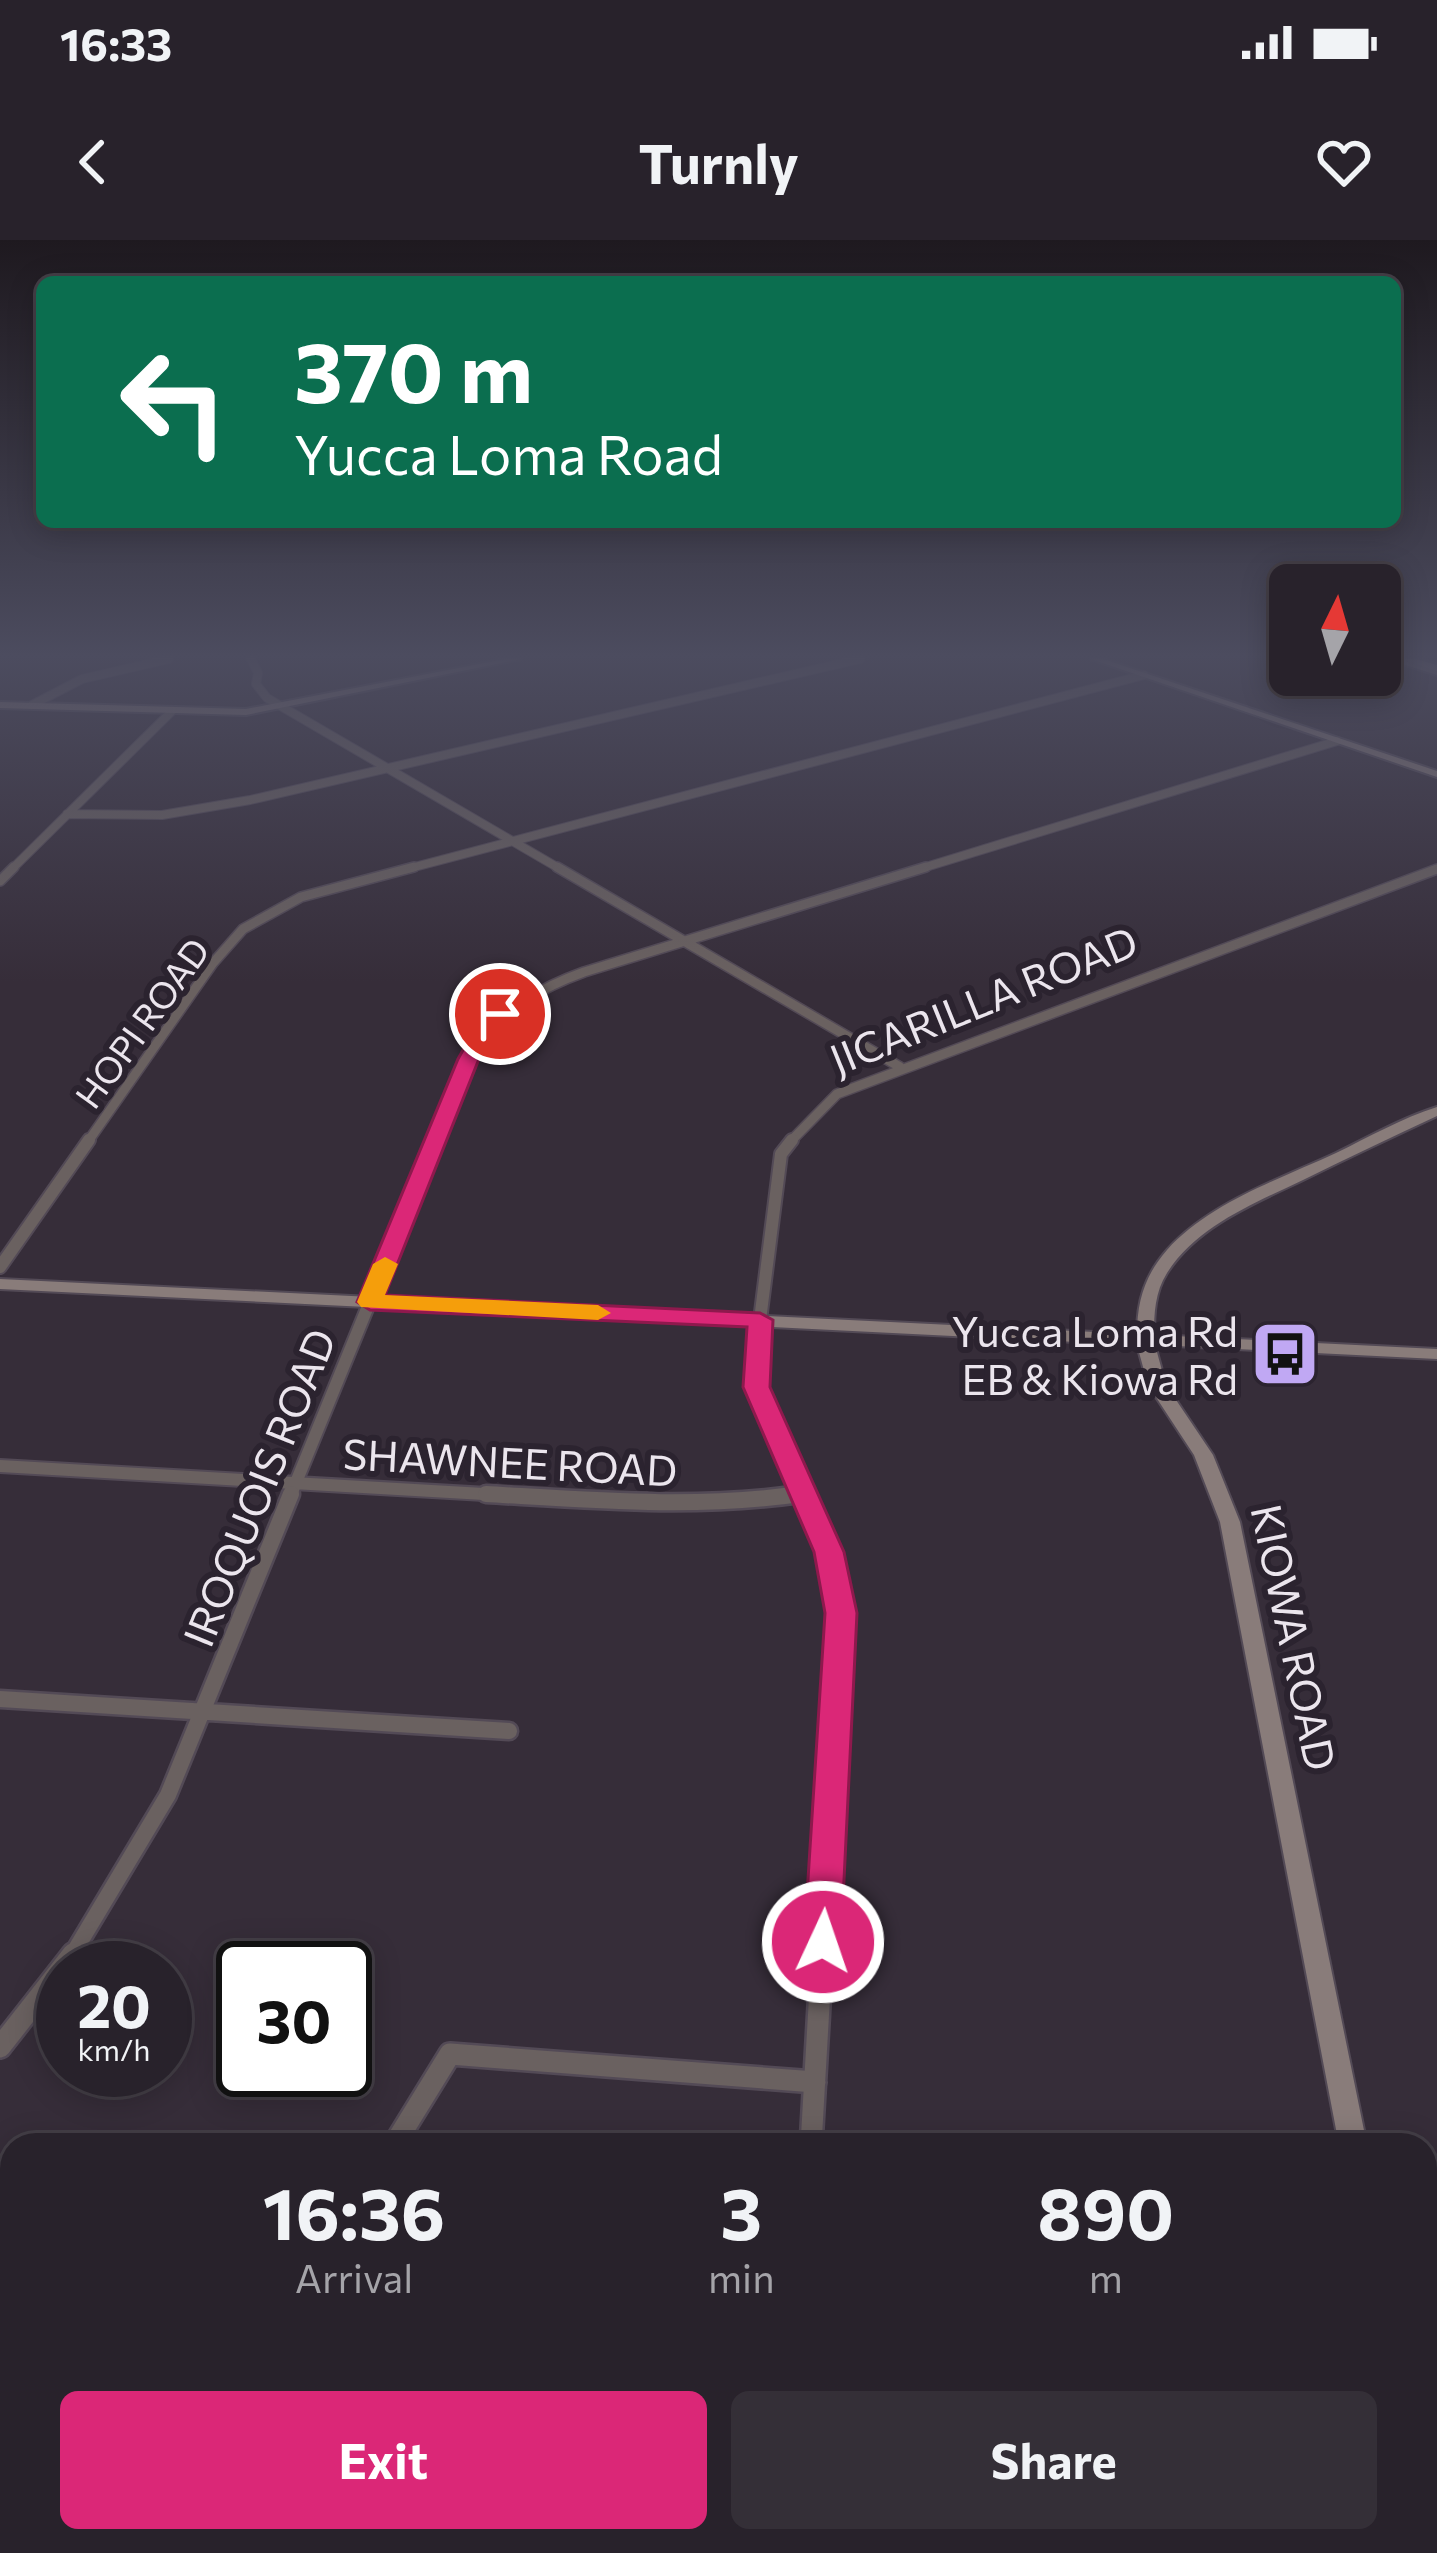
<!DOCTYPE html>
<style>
body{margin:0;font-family:Commissioner,sans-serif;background:#342f37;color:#f1f3f6;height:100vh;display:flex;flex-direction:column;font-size:45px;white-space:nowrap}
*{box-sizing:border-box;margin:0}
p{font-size:39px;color:#a5a4a9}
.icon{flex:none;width:66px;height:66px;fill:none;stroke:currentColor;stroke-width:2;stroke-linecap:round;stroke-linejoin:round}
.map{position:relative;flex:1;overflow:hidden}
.drawer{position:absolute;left:0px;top:1893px;width:1437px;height:420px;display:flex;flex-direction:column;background:#28222b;border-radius:36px 36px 0 0;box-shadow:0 6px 30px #0003,0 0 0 3px #443f47}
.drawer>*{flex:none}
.hud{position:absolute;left:36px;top:36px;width:1365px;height:252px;border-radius:18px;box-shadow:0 6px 30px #0003,0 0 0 3px #443f47;background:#0b6e4f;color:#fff;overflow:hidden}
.needle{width:78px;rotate:5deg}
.tools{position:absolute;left:1269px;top:324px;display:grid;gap:24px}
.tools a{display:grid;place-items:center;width:132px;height:132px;border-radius:18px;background:#28222b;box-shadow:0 6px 30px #0003,0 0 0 3px #443f47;font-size:60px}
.speed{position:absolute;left:36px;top:1701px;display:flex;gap:24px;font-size:60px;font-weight:700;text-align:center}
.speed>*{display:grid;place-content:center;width:156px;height:156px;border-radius:50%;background:#28222b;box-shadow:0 6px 30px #0003,0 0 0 3px #443f47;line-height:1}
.speed small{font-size:30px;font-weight:400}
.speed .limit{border:6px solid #111;border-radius:18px;background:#fff;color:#111}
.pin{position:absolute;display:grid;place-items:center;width:102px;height:102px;color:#fff;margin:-51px;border:6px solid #fff;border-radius:50%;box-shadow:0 3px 12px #0007}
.me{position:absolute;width:132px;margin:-66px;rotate:3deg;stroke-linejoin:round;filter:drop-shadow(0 0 9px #0008)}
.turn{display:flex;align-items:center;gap:42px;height:252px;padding:0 60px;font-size:54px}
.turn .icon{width:156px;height:156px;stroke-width:2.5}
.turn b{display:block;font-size:84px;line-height:102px}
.eta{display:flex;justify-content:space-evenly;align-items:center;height:204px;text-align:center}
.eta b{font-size:72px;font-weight:700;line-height:84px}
.action{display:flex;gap:24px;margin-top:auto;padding:24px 60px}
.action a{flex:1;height:138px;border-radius:18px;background:#db2777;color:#fff;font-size:48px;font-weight:700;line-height:138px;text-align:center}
.action a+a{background:#342f37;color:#f1f3f6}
.status{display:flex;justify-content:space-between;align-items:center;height:84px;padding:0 60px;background:#28222b;direction:ltr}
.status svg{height:33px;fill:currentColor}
header{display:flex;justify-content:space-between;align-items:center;height:156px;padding:0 60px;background:#28222b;font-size:54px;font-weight:700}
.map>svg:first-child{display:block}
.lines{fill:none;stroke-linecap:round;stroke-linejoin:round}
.street-far4-casing{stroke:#534a56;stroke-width:10}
.street-far3-casing{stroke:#534a56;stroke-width:12}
.street-far2-casing{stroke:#534a56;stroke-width:16}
.street-far1-casing{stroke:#534a56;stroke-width:21}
.street-casing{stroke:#534a56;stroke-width:26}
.secondary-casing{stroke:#534a56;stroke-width:4}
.primary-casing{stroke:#534a56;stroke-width:5}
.street-far4{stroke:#6a6160;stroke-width:8}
.street-far3{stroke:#6a6160;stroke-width:9}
.street-far2{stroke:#6a6160;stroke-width:12}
.street-far1{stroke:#6a6160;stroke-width:16}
.street{stroke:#6a6160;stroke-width:21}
.secondary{fill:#897c7a;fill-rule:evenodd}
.primary{fill:#a1908d;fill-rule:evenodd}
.route{fill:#db2777;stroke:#8e194d;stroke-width:3}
.slow{fill:#f59e0b}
.labels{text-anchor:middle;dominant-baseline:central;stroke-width:12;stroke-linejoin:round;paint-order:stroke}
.far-street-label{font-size:36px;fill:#ebe5ed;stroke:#2b232f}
.street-label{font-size:42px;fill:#ebe5ed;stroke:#2b232f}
.poi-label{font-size:42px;fill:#ebe5ed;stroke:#2b232f;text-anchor:end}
</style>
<div class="status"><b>16:33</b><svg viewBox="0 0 49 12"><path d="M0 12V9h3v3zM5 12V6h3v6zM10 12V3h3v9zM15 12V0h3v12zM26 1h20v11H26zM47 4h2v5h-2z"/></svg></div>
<header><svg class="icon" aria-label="back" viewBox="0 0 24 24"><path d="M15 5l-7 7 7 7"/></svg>Turnly<svg class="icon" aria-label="heart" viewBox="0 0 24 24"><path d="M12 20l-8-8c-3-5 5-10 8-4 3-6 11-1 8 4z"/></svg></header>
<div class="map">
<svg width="1437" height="2313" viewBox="0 0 1437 2313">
<rect width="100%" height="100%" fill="#362d39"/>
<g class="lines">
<defs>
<path id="street-far4" d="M 251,419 L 258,433 L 256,444 L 267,458 L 562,630
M 32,465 L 82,439 L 169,419
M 67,574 L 162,575 L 250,560 L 860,419
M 11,630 L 172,471
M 403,630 L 1144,435
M 916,630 L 1337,501"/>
<path id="street-far3" d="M 557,627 L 900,827
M 0,641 L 14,627
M 87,903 L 213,723 L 243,689 L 301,657 L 414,627
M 435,903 C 471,814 487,767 584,732 L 926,627
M 789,903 L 837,854 L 1437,629"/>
<path id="street-far2" d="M 792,900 L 781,914 L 760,1080 L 757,1147 L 805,1257
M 0,1027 L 89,900
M 0,1226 L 538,1257
M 290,1257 L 436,900
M 779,1257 L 801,1254"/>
<path id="street-far1" d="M 486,1254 C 591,1260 696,1269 800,1254
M 803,1254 L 829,1313 L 841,1373 L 822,1717
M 0,1459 L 509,1491
M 71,1717 L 168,1555 L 291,1254"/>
<path id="street" d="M 0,1807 L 73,1714
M 394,1905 L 450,1814 L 815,1842
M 811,1905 L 822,1714
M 1425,2094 L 1437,2064
M 791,2301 L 791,2313
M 94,2313 L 105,2301"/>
<path id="secondary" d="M 505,419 L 521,419 L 246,475 L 0,468 L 0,462 L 246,469 Z
M 1091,419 L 1103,419 L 1437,531 L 1437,537 Z
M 1387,419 L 1399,419 L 1437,429 L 1437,435 Z
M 1437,867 L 1437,876 C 1392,897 1347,918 1303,940 C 1255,963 1197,986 1167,1033 C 1155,1052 1154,1073 1154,1095 L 1437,1109 L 1437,1119 L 1155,1105 L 1166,1145 L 1213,1215 L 1240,1282 L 1367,1905 L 1339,1905 L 1220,1282 L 1194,1215 L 1148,1145 L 1137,1105 L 0,1049 L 0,1039 L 1137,1094 C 1137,1061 1145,1035 1167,1010 C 1209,963 1280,939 1336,913 C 1369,897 1402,878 1437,867 Z
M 1425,2244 L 1437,2251 L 1437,2313 L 1420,2313 L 1417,2301 L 1425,2301 Z"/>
<path id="primary" d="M 1401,419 L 1416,419 L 1437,425 L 1437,431 Z"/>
</defs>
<use href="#street-far4" class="street-far4-casing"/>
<use href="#street-far3" class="street-far3-casing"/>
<use href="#street-far2" class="street-far2-casing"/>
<use href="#street-far1" class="street-far1-casing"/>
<use href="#street" class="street-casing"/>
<use href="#secondary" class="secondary-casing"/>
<use href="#primary" class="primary-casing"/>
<use href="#street-far4" class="street-far4"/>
<use href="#street-far3" class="street-far3"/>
<use href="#street-far2" class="street-far2"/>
<use href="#street-far1" class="street-far1"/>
<use href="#street" class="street"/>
<use href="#secondary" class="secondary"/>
<use href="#primary" class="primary"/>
</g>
<linearGradient id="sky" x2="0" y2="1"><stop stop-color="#1e191f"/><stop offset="0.56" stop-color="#4c4c5f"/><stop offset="1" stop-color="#4c4c5f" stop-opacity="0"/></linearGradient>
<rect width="1437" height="742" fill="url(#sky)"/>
<path class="route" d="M 500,768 L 510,774 L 492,794 L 479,819 L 385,1055 L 760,1073 L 773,1080 L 770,1147 L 844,1312 L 857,1373 L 841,1702 L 836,1713 L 823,1718 L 809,1713 L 804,1702 L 825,1373 L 814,1312 L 743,1147 L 747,1087 L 370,1070 L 357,1062 L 458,819 L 476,787 Z"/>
<path class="slow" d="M 385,1017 L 398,1024 L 385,1055 L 598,1065 L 611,1073 L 598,1080 L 361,1067 L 357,1062 L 373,1024 Z"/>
<defs>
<symbol id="bus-square" viewBox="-11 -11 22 22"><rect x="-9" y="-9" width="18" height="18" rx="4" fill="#c0a8f3" stroke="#2b232f"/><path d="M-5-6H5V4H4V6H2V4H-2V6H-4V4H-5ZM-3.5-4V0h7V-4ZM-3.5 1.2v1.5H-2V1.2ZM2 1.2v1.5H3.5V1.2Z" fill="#111"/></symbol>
</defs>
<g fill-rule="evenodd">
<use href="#bus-square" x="1247" y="1076" width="76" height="76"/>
</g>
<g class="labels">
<g class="far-street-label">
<text transform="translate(141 782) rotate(-54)">HOPI ROAD</text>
</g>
<g class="street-label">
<text transform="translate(983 759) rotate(-22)">JICARILLA ROAD</text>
<text transform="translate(510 1221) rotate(3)">SHAWNEE ROAD</text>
<text transform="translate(258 1247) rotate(-68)">IROQUOIS ROAD</text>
<text transform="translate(1295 1397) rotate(78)">KIOWA ROAD</text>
</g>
<g class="poi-label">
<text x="1238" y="1090">Yucca Loma Rd<tspan x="1238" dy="48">EB &amp; Kiowa Rd</tspan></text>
</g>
</g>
</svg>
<div class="tools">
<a><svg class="needle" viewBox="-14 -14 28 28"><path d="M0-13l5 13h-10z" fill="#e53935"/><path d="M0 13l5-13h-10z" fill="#a5a4a9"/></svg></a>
</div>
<div class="speed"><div>20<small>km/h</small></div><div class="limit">30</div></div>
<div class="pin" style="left:500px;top:774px;background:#d93025"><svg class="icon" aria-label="arrive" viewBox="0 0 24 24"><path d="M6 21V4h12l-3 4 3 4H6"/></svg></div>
<svg class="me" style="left:823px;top:1702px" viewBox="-20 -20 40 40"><circle r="17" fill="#db2777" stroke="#fff" stroke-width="3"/><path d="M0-11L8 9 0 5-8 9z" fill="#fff"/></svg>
<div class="hud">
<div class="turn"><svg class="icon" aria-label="left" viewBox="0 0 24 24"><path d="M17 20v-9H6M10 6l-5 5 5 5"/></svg><div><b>370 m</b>Yucca Loma Road</div></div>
</div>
<section class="drawer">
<div class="eta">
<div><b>16:36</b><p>Arrival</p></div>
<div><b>3</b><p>min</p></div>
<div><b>890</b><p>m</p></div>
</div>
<div class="action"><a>Exit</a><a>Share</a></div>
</section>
</div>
